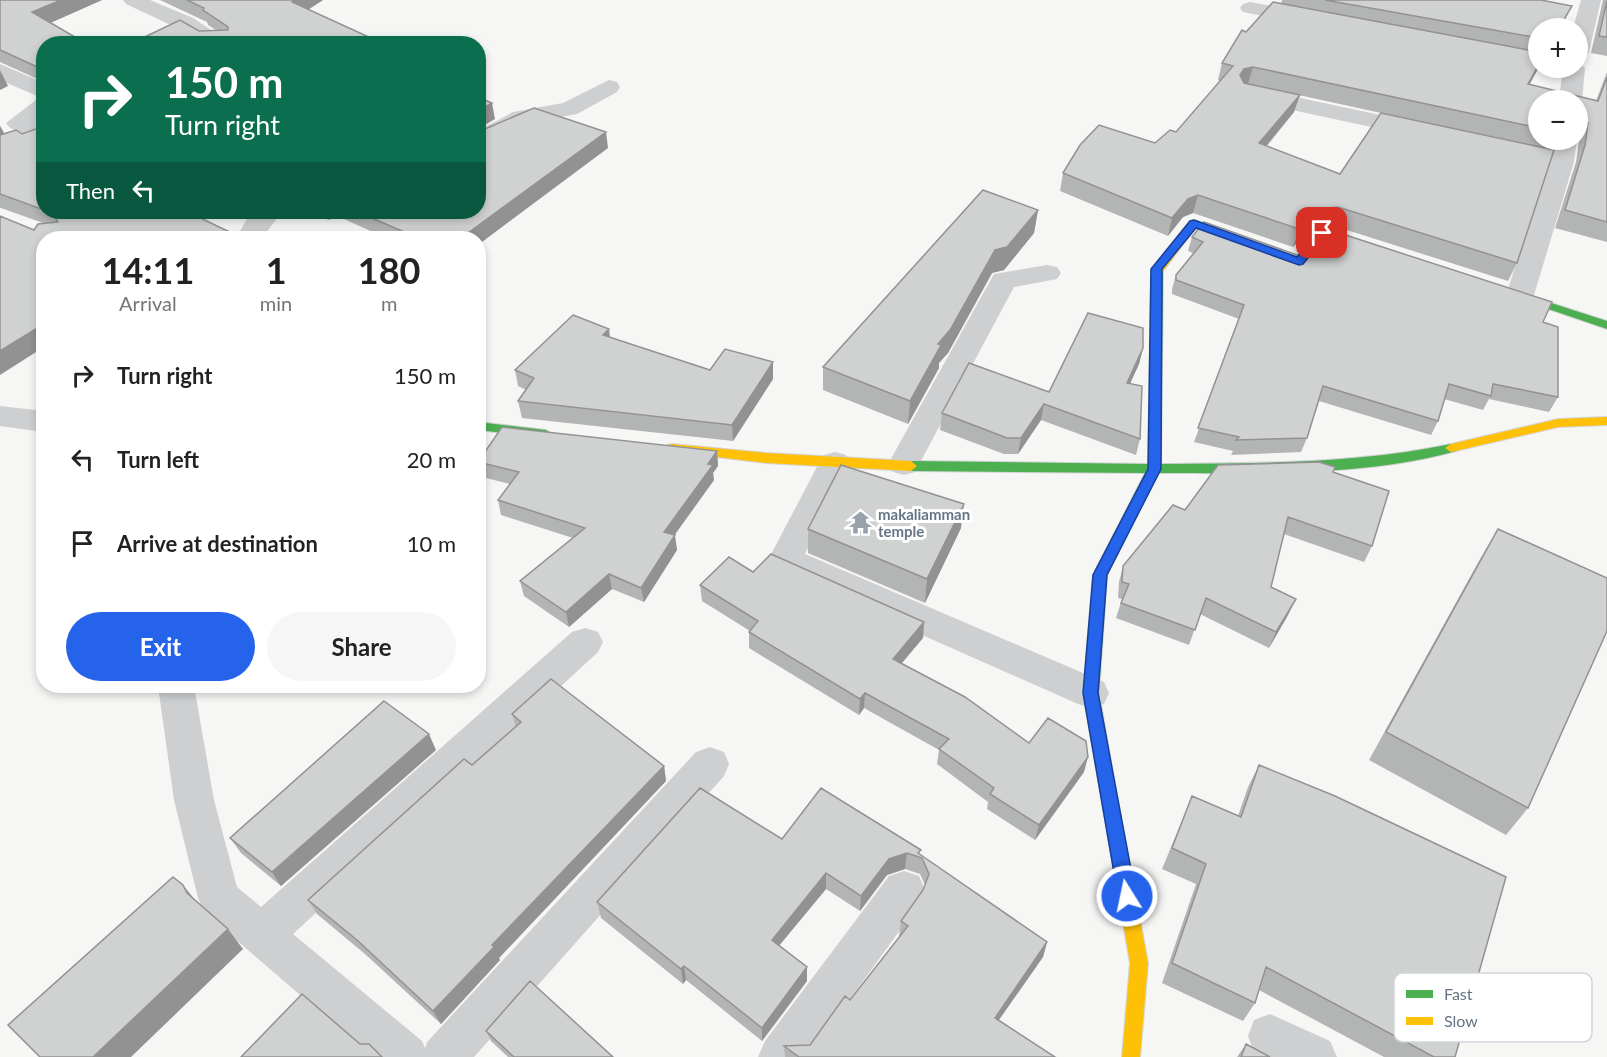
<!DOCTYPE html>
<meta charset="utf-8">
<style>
body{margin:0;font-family:Lato,sans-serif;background:#f6f6f6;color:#222;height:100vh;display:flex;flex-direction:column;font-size:22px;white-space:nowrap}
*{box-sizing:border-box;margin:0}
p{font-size:20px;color:#767676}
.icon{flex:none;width:33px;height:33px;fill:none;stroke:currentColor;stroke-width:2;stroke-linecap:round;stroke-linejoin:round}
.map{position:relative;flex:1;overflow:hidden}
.sheet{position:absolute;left:36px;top:231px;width:450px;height:462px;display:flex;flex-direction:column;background:#fff;border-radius:24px;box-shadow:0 3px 9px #0003}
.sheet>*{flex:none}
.guide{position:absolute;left:36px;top:36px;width:450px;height:183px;border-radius:24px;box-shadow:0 3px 9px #0003;background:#0b6e4f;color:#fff;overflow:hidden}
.controls{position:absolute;left:1528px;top:18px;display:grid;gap:12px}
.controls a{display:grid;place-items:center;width:60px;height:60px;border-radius:50%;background:#fff;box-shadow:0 3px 9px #0003;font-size:30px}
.pin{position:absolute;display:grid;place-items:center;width:51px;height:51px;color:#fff;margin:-26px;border-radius:12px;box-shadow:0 3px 9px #0006}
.me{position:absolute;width:66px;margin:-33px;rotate:350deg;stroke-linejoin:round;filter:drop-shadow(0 0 4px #0008)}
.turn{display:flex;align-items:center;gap:21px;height:126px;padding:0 30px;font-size:27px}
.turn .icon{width:78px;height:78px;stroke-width:2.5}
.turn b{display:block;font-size:42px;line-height:51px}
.then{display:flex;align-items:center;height:57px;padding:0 30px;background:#0003;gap:12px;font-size:22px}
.eta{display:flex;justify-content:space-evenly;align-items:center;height:102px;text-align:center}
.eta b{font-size:36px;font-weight:700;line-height:42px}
.action{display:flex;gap:12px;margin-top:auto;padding:12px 30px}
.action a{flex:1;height:69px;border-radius:36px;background:#2563eb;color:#fff;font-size:24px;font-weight:700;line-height:69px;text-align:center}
.action a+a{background:#f6f6f6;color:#222}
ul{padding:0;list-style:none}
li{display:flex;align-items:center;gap:18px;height:84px;padding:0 30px}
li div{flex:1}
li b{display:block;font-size:22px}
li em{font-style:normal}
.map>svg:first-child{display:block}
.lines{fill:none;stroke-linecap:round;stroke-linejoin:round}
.fast-casing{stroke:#d3d4d5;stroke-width:2}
.slow-casing{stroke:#d3d4d5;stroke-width:2}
.street{fill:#cecfd0;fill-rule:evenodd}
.fast{fill:#4caf50;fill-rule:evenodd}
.slow{fill:#ffc107;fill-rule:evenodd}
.wall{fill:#b3b4b4;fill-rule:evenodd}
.shaded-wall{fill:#929292}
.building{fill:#d0d1d1;stroke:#929292;stroke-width:1.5}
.route{fill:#2563eb;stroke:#184099;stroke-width:1.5}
.labels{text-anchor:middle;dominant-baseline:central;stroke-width:6;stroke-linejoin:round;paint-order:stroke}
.poi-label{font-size:15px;font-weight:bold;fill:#657586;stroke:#fff;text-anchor:start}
.key{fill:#fff;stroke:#d1d6db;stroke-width:1.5}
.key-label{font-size:16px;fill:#657586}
</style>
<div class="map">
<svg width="1607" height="1057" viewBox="0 0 1607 1057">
<rect width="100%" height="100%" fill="#f6f6f5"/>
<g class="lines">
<defs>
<path id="fast" d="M 1157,269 L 1163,272 L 1161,464 C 1258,463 1355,464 1451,444 L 1457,448 L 1456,451 C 1365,477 1252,473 1158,473 L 1107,575 L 1099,693 L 1116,790 L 1114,795 L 1108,797 L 1102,795 L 1100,790 L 1083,693 L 1093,575 L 1145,473 L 911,471 L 905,466 L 911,461 L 1148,464 L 1151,272 Z
M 1508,289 L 1607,321 L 1607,329 L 1504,294 L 1504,290 Z
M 478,422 L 546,430 L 552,434 L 546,438 L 478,430 Z"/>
<path id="slow" d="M 1194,220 L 1297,257 L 1318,231 L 1322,230 L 1378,249 L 1373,252 L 1324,237 L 1303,263 L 1299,264 L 1196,227 L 1161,274 L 1153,274 L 1153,270 L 1190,221 Z
M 1607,417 L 1607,425 L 1558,427 L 1451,452 L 1445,448 L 1451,444 L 1558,419 Z
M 672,444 L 766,453 L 911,461 L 917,466 L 911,471 L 766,463 L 667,451 L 666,448 L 667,445 Z
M 1108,783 L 1114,785 L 1116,790 L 1148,963 L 1140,1057 L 1122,1057 L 1130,963 L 1100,790 L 1102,785 Z"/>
</defs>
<use href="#fast" class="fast-casing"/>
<use href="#slow" class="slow-casing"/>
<path class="street" d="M 123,0 L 150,0 L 193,18 L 232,44 L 205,44 L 177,28 L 126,4 Z
M 1581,0 L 1601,0 L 1589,52 L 1586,57 L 1578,59 L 1578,28 L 1573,28 Z
M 1250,2 L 1310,13 L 1317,15 L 1321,19 L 1317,23 L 1310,25 L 1243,12 L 1240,8 L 1243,4 Z
M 1578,62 L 1585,68 L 1582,100 L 1578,105 L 1578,100 L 1559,100 L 1563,68 L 1578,68 Z
M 0,64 L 44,83 L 44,116 L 35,122 L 44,126 L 44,143 L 10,128 L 6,123 L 36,100 L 42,98 L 0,80 Z
M 609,80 L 617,82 L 620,87 L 617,92 L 577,114 L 528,123 L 478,148 L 478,131 L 513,112 L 563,103 Z
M 1254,88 L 1418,123 L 1426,125 L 1430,130 L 1426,135 L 1418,137 L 1246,100 L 1243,95 L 1246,90 Z
M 1553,140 L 1577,140 L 1574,162 L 1534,295 L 1530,301 L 1520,304 L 1510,301 L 1506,295 L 1548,166 L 1497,155 L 1494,150 L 1497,145 L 1506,143 L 1551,152 Z
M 255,212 L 282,212 L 262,238 L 236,238 L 247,219 Z
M 1047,265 L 1057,267 L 1061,273 L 1057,279 L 1014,287 L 915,472 L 904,475 L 893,472 L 888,464 L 994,274 Z
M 0,406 L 44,411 L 44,432 L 0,426 Z
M 835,452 L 846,455 L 851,463 L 805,554 L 1104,682 L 1109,693 L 1104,704 L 1091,708 L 1078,704 L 773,569 L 768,560 L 819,463 L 824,455 Z
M 585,628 L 598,632 L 603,642 L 598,652 L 293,934 L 422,1041 L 425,1048 L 428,1041 L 696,752 L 710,747 L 724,752 L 729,764 L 724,776 L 474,1057 L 372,1057 L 204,912 L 198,898 L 174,800 L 158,686 L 194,686 L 214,800 L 237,887 L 261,907 L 572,632 Z
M 904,871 L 919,876 L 925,890 L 919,904 L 808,1057 L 758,1057 L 765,1041 L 889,876 Z
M 1270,1014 L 1330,1041 L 1337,1057 L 1265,1057 L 1254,1052 L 1248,1036 L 1254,1020 Z"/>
<use href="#fast" class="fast"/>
<use href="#slow" class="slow"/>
</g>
<path class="wall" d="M 0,0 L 102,0 L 50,23 L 44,44 L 44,82 L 0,62 Z
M 160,0 L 323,0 L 308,9 L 384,44 L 199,31 L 216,30 L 208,25 L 207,22 Z
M 1282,0 L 1540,0 L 1566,19 L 1539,28 L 1539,67 L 1529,85 L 1596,101 L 1607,72 L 1607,242 L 1555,228 L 1576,162 L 1579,140 L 1578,139 L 1578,100 L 1539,100 L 1539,140 L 1554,140 L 1549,149 L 1517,263 L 1508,281 L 1331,225 L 1313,227 L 1293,247 L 1193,213 L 1183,217 L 1168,236 L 1060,191 L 1063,173 L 1155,143 L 1176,132 L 1220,81 L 1218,80 L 1222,63 L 1246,32 L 1281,4 ZM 1248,84 L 1381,113 L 1340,174 L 1267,146 L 1294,112 Z
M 1603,0 L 1607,0 L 1607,56 L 1591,53 Z
M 0,126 L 4,133 L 1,135 L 22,134 L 44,126 L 44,212 L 188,212 L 234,234 L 236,238 L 44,238 L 34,230 L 43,223 L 1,208 L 0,208 Z
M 608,148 L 478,238 L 386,238 L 335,215 L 329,220 L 306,212 L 478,212 Z
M 1038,210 L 1034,233 L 1004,270 L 992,273 L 948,353 L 939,363 L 939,368 L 908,424 L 823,390 L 823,367 Z
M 1192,237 L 1303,257 L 1543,322 L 1558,397 L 1549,412 L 1489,399 L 1483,410 L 1444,399 L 1438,421 L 1431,435 L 1319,401 L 1307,438 L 1301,452 L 1231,455 L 1233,451 L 1194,442 L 1239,319 L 1172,294 L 1172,289 L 1176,275 L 1193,253 L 1188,251 Z
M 610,337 L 710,370 L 773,379 L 733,441 L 522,418 L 518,401 L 526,390 L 518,386 L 515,370 Z
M 1143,348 L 1139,364 L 1130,383 L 1140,439 L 1136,455 L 1041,420 L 1018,454 L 1004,454 L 940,430 L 942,413 L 1049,392 Z
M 717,451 L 718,466 L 713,473 L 714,480 L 674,535 L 677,550 L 644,602 L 612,589 L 569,627 L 524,596 L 520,581 L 573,538 L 501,515 L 498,500 L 510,484 L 482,477 L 478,462 Z
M 1333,472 L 1372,546 L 1364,562 L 1284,534 L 1271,587 L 1288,615 L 1269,648 L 1200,614 L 1189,645 L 1116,618 L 1122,599 L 1118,598 L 1119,582 L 1123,566 L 1185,510 Z
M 961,528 L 925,603 L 808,553 L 808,529 Z
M 1498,529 L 1528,808 L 1506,835 L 1369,760 L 1480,559 Z
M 753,572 L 924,622 L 923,638 L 901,663 L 1029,743 L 1084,772 L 1035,840 L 987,809 L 988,802 L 937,764 L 939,750 L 864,708 L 859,715 L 749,648 L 749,632 L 750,631 L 702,601 L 700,585 Z
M 512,714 L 664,766 L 666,781 L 499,958 L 500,960 L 441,1024 L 365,954 L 317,914 L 308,900 L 472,765 L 516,727 Z
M 436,750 L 281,886 L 241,853 L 230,838 Z
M 1259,765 L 1455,1057 L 1384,1057 L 1259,990 L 1255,1003 L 1243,1021 L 1162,983 L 1196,884 L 1162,869 L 1192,796 L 1238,816 L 1248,787 Z
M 782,839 L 920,855 L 1047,942 L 1043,957 L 999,1020 L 1055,1057 L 785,1057 L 784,1046 L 810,1045 L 850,1000 L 900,936 L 899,936 L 901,921 L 923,890 L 925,885 L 920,874 L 905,869 L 887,875 L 860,911 L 826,889 L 779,946 L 807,967 L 807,981 L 762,1041 L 686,980 L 683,984 L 601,918 L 597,902 Z
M 486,1031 L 613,1057 L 508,1057 L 491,1041 Z
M 1246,1044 L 1270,1057 L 1237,1057 Z"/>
<path class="shaded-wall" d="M 61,0 L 102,0 L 39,28 L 32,12 Z
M 295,0 L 323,0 L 297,17 L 292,2 Z
M 1539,64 L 1539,67 L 1520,102 L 1528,84 Z
M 1253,67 L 1248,84 L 1239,86 L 1240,75 L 1244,69 Z
M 0,70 L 8,86 L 0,90 Z
M 1300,95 L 1294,112 L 1254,160 L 1259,143 Z
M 492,103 L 495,119 L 478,129 L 478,111 Z
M 0,126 L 4,133 L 0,136 Z
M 606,132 L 608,148 L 478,245 L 478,238 L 461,238 Z
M 1198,195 L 1193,213 L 1183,217 L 1168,236 L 1172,218 L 1188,199 Z
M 1319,209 L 1313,227 L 1293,247 L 1299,229 Z
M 1038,210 L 1034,233 L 1004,270 L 992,273 L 948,353 L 939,363 L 939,368 L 908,424 L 910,401 L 938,344 L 995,250 Z
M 327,212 L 334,212 L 335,215 L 329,220 Z
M 234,234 L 236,238 L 227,238 Z
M 44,324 L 44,347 L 0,375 L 0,351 Z
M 609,329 L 611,345 L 603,335 Z
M 1143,348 L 1139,364 L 1123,399 L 1127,383 Z
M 773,362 L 773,379 L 733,441 L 732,425 Z
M 1044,404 L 1041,420 L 1018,454 L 1021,438 Z
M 717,451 L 718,466 L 713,473 L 714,480 L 666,547 L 664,532 Z
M 964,504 L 961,528 L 925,603 L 927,579 Z
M 675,535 L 677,550 L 644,602 L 641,588 Z
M 609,574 L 612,589 L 569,627 L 566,612 Z
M 1296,599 L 1288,615 L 1269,648 L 1276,632 Z
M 924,622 L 923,638 L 892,675 L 893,659 Z
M 865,693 L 864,708 L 859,715 L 860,699 Z
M 429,734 L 436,750 L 281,886 L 272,872 Z
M 1088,757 L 1084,772 L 1035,840 L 1039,825 Z
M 664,766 L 666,781 L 499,958 L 500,960 L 441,1024 L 433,1011 L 492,945 Z
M 907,853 L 905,869 L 887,875 L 860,911 L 861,896 L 889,859 Z
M 826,873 L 826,889 L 772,954 L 772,940 Z
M 183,885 L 199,905 L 187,893 Z
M 228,929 L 243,949 L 131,1057 L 93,1057 Z
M 1047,942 L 1043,957 L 991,1031 L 995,1018 Z
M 684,966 L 686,980 L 683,984 L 681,969 Z
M 807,967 L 807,981 L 762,1041 L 762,1028 Z"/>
<path class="building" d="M 0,0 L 61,0 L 32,12 L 87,44 L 44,44 L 44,70 L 0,50 Z
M 187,0 L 295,0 L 292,2 L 384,44 L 130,44 L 180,20 L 199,31 L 228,30 L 228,27 L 203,10 L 204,8 Z
M 1325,0 L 1541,0 L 1572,6 L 1559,28 L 1539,28 L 1539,38 Z
M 1607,1 L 1607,37 L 1599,36 Z
M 1273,2 L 1539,52 L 1539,64 L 1528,84 L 1598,101 L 1607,77 L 1607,222 L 1565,210 L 1585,145 L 1588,123 L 1586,120 L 1578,120 L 1578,100 L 1539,100 L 1539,128 L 1253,67 L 1244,69 L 1240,75 L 1244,83 L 1300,95 L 1259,143 L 1340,174 L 1381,113 L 1554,150 L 1517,263 L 1338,207 L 1319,209 L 1299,229 L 1198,195 L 1188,199 L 1172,218 L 1063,173 L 1080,145 L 1099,125 L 1155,143 L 1170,130 L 1176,132 L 1233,66 L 1222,63 L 1242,30 L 1246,32 Z
M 478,97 L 492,103 L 478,111 Z
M 534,108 L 606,132 L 461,238 L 418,238 L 358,212 L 478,212 L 478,132 Z
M 44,126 L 44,210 L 0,194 L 0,135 L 16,130 L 22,134 Z
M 983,190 L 1038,210 L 1007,247 L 995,250 L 950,330 L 938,344 L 941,345 L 910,401 L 823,367 Z
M 47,212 L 188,212 L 234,234 L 227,238 L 44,238 L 44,324 L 0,351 L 0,216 L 34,230 L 38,224 L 58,222 L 52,213 Z
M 1204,222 L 1303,257 L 1315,254 L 1333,231 L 1552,302 L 1543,322 L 1558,327 L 1558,397 L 1493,384 L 1491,396 L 1449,384 L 1438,421 L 1323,386 L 1307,438 L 1236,440 L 1239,437 L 1198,428 L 1244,305 L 1176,280 L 1176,275 L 1203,242 L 1192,237 Z
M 1088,313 L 1143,328 L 1143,348 L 1127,383 L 1142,386 L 1140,439 L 1044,404 L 1021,438 L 1007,438 L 942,413 L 969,363 L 1049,392 Z
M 573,315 L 609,329 L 603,335 L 710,370 L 725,349 L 773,362 L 732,425 L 518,401 L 534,378 L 515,370 Z
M 502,427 L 717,451 L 708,464 L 713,465 L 664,532 L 675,535 L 641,588 L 609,574 L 566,612 L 520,581 L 585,528 L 498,500 L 519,472 L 478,462 Z
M 1319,462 L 1335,467 L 1333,472 L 1389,491 L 1372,546 L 1288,517 L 1271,587 L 1296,599 L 1276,632 L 1206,598 L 1195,630 L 1121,603 L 1129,584 L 1122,582 L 1123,566 L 1173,505 L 1185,510 L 1218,465 Z
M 841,465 L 964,504 L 927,579 L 808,529 Z
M 1498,529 L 1607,578 L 1607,631 L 1528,808 L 1386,732 Z
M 771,554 L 924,622 L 893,659 L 965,697 L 1029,743 L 1048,718 L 1086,741 L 1088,757 L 1039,825 L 990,794 L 994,788 L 939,749 L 949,739 L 865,693 L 860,699 L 749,632 L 758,621 L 700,585 L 729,557 L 753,572 Z
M 551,679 L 664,766 L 492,945 L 494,947 L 433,1011 L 357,940 L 308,900 L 464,759 L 472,765 L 521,722 L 512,714 Z
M 384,701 L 429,734 L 272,872 L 230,838 Z
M 1259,765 L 1335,796 L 1506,877 L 1455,1057 L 1434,1057 L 1266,967 L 1255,1003 L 1172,963 L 1206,864 L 1172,848 L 1192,796 L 1241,817 Z
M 700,788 L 782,839 L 821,788 L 921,850 L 918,853 L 1047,942 L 995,1018 L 1055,1057 L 799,1057 L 784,1046 L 810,1045 L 845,996 L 850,1000 L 908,926 L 901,921 L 923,890 L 929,874 L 922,858 L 907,853 L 889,859 L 861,896 L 826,873 L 772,940 L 807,967 L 762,1028 L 684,966 L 681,969 L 597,902 Z
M 173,877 L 183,885 L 187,893 L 228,929 L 93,1057 L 40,1057 L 8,1025 Z
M 530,981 L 613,1057 L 514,1057 L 486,1031 Z
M 302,994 L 360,1044 L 369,1044 L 382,1057 L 241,1057 Z
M 1246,1044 L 1270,1057 L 1241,1057 Z"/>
<path class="route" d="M 1194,220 L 1297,257 L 1319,231 L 1328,233 L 1303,264 L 1299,265 L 1196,228 L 1162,269 L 1161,469 L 1107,575 L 1098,693 L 1136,896 L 1133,901 L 1127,904 L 1121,901 L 1118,896 L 1083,693 L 1093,575 L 1148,469 L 1151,269 L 1190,221 Z"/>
<defs>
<symbol id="temple-bare" viewBox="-9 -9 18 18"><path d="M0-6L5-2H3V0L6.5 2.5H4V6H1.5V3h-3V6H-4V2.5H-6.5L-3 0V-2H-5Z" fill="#98a2ad" stroke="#fff" stroke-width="2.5" paint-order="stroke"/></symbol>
</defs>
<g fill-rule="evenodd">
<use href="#temple-bare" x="844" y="506" width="33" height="33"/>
</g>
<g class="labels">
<g class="poi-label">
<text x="878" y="514">makaliamman<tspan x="878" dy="17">temple</tspan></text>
</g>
</g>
<rect x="1394" y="973" width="198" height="69" rx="9" class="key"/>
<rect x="1406" y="990" width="27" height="8" fill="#4caf50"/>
<rect x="1406" y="1017" width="27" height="8" fill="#ffc107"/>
<g class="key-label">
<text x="1444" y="1000">Fast</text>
<text x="1444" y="1027">Slow</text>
</g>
</svg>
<div class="controls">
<a>+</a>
<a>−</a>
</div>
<div class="pin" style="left:1322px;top:233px;background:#d93025"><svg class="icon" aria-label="arrive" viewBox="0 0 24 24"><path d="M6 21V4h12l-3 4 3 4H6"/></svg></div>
<svg class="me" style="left:1127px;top:896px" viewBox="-20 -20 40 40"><circle r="17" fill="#2563eb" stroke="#fff" stroke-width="3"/><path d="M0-11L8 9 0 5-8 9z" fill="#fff"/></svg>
<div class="guide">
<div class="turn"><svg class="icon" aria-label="right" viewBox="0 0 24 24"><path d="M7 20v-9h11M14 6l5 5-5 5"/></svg><div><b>150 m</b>Turn right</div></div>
<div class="then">Then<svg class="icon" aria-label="left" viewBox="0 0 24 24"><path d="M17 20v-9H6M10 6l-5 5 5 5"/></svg></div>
</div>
<section class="sheet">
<div class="eta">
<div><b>14:11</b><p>Arrival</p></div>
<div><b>1</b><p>min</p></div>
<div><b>180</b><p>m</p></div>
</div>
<ul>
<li><svg class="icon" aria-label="right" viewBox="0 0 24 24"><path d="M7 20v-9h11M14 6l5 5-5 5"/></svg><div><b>Turn right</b></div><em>150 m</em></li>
<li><svg class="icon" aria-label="left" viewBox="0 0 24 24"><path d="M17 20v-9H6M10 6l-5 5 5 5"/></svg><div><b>Turn left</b></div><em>20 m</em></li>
<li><svg class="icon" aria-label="arrive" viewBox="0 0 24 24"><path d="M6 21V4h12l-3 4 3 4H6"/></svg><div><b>Arrive at destination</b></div><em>10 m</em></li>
</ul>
<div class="action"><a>Exit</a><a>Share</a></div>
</section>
</div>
